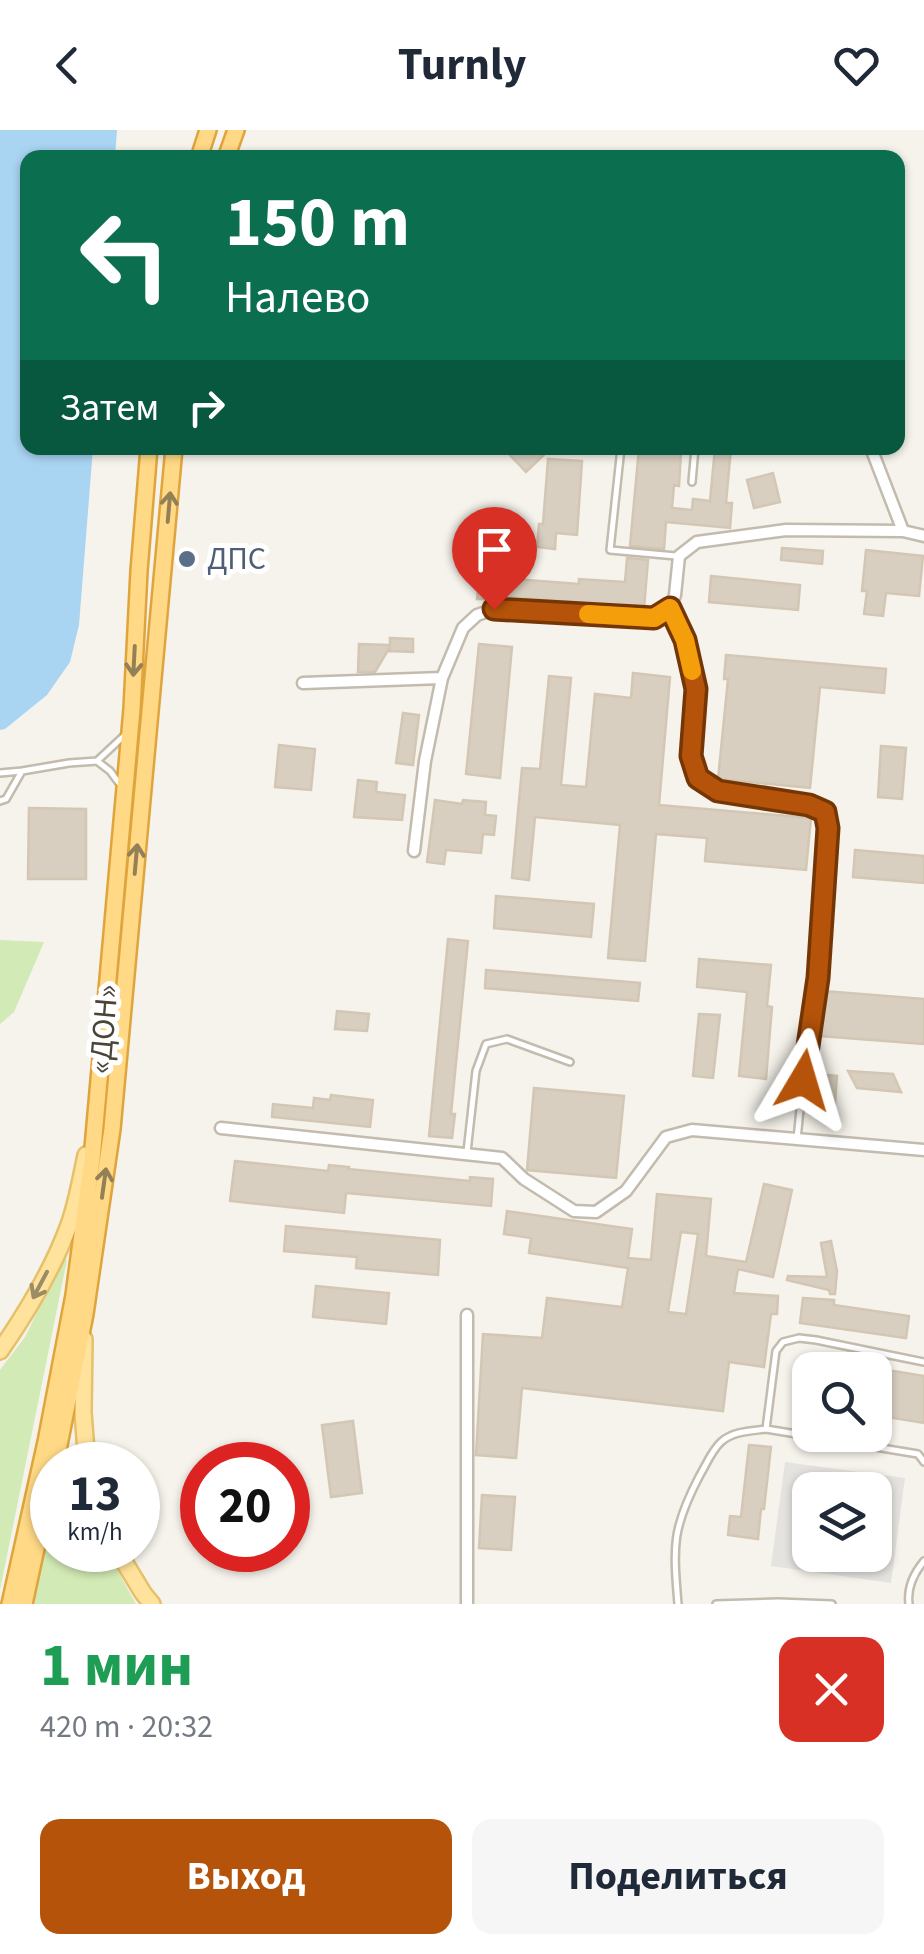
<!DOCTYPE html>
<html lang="ru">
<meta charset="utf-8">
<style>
body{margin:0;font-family:"Source Sans 3",sans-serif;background:#f6f6f7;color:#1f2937;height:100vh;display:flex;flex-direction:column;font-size:38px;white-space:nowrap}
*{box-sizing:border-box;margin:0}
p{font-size:32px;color:#747a83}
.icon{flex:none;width:55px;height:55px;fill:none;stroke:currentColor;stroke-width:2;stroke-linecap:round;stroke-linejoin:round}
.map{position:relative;height:1474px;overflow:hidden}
.side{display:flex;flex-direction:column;background:#fff;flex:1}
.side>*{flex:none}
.top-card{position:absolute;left:20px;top:20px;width:885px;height:305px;border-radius:20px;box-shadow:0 2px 8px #0004;background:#0b6e4f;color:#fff;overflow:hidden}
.buttons{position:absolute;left:792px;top:1222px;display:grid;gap:20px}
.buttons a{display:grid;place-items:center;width:100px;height:100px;border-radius:20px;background:#fff;box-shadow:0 2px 8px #0004;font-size:50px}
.speed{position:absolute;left:30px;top:1312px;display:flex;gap:20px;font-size:50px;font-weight:700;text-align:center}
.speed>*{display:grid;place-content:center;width:130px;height:130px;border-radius:50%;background:#fff;box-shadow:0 2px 8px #0004;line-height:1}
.speed small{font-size:25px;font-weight:400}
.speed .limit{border:15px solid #d22;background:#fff;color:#111}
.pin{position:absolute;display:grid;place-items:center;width:85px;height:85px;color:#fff;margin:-102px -42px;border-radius:50% 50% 50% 0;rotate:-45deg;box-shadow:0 0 10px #0007}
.pin .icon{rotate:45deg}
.me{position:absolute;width:110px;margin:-55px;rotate:7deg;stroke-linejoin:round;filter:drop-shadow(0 0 8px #0008)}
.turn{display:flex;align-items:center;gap:35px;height:210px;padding:0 40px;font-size:45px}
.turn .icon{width:130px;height:130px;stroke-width:2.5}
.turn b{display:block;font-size:70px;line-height:85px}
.then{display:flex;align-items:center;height:95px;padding:0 40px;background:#0003;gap:20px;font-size:38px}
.round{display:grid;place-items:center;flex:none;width:105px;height:105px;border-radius:20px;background:#f6f6f7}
.summary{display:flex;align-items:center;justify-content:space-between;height:170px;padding:0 40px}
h1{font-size:60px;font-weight:700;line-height:75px;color:#1e9e55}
.action{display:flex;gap:20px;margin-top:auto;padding:20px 40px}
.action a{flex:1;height:115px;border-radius:20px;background:#b45309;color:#fff;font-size:40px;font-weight:700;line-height:115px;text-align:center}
.action a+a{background:#f6f6f7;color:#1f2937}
header{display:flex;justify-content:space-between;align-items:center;height:130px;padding:0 40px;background:#fff;font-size:45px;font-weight:700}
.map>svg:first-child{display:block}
.green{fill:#d2eab5}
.parking{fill:#e5e3e0;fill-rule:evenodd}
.water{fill:#a9d4f2}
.building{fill:#d8cfc1;stroke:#d3c7b4;stroke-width:2.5;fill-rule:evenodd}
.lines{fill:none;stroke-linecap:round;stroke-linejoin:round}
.service-casing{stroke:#c2bbae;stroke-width:10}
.minor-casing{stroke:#c2bbae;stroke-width:15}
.primary-casing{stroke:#e6c16a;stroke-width:20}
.trunk-casing{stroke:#e0a43c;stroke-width:20}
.service{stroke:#fff;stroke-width:5}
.minor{stroke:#fff;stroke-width:10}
.primary{stroke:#ffe39c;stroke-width:15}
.trunk{stroke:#ffd985;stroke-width:15}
.oneway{stroke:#938057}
.oneway2{stroke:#9c8c66}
.route-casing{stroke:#753606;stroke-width:25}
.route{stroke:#b45309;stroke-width:18}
.slow{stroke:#f59e0b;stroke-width:18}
.service-dot{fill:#5c6f8a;stroke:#fff;stroke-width:4}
.labels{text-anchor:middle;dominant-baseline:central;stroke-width:10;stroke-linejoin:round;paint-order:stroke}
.service-label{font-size:32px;fill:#4e5e75;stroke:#fff;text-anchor:start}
.street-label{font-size:32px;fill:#4b4439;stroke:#fff}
</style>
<header><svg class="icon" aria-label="back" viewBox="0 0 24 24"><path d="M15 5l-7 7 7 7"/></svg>Turnly<svg class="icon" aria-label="heart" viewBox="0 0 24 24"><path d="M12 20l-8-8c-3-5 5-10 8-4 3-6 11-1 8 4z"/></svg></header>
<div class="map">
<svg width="924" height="1474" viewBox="0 0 924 1474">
<rect width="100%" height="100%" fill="#f6f3ec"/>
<path class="green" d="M 0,810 L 44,812 L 14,882 L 0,894 Z
M 64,1127 L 67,1130 L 0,1460 L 0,1240 L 25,1207 Z
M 52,1381 L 52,1420 L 106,1420 L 136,1474 L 32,1474 Z"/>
<path class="parking" d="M 785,1332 L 905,1348 L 891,1453 L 771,1436 ZM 810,1360 L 875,1360 L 875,1425 L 810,1425 Z"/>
<path class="water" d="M 0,0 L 117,0 L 115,27 L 28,28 L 28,318 L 93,318 L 79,495 L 70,532 L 47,565 L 5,599 L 0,600 Z"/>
<path class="building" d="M 518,318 L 551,318 L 526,342 L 510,325 Z
M 639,318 L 677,318 L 677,322 L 681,322 L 679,356 L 674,355 L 672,378 L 692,380 L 693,369 L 710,371 L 715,318 L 731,318 L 726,373 L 732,373 L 730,398 L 666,392 L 664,419 L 630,416 Z
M 548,329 L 582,331 L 577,405 L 556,403 L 555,419 L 537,417 L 539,394 L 543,394 Z
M 773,343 L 780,372 L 754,378 L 747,350 Z
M 782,418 L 823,421 L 822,434 L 781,430 Z
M 866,420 L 923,426 L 919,466 L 886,463 L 883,486 L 864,484 L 867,461 L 862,461 Z
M 627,428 L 648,430 L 644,479 L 574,475 L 574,472 L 487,465 L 487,469 L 477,469 L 480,441 L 490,442 L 490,447 L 579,454 L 579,449 L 625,452 Z
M 711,446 L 800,455 L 798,480 L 709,472 Z
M 390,508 L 413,509 L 413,522 L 389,521 L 390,517 L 375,542 L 358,542 L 359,514 L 390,515 Z
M 479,514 L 512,517 L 500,648 L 466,644 Z
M 726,525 L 886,539 L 884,563 L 820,557 L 810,658 L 718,649 L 728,549 L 724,549 Z
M 633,543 L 670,547 L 659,675 L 811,688 L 806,740 L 705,731 L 707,708 L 656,704 L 645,831 L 608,828 L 620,695 L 535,687 L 529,750 L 512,748 L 522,638 L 540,639 L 549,546 L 571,548 L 561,655 L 586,657 L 595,564 L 631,568 Z
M 403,583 L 419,585 L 413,635 L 396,633 Z
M 279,615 L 315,619 L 311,660 L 275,657 Z
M 881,616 L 906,618 L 902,669 L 878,667 Z
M 358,650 L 377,652 L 376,662 L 405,665 L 402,690 L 354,687 Z
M 435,670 L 462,674 L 463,670 L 486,672 L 485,685 L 496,686 L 494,705 L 483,704 L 481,723 L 446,720 L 444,734 L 427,732 Z
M 29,678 L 86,679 L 86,749 L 28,749 Z
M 855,720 L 924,726 L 924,753 L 853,747 Z
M 496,766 L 594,774 L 591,807 L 494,798 Z
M 448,809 L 468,811 L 451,984 L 455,984 L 452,1008 L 429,1006 Z
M 699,829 L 771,835 L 767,876 L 772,877 L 766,949 L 739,946 L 747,862 L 697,857 Z
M 486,840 L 640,853 L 638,871 L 485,858 Z
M 824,861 L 924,869 L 924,914 L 820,906 Z
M 337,881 L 369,884 L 367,901 L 335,899 Z
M 699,884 L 720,885 L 713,948 L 693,946 Z
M 848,941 L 893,944 L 901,962 L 857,958 Z
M 815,944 L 837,946 L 834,986 L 812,984 Z
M 534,958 L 624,966 L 616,1048 L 527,1040 Z
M 331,965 L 373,970 L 370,997 L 272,987 L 273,974 L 313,978 L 314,968 L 330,970 Z
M 235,1031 L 328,1041 L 329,1035 L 349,1037 L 348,1039 L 470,1051 L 470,1047 L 493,1049 L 491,1076 L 346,1063 L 344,1083 L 230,1071 Z
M 764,1054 L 792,1060 L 773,1147 L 738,1139 L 734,1163 L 778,1166 L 777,1184 L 771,1184 L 764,1237 L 729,1232 L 723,1281 L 522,1258 L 516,1328 L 476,1325 L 483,1204 L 542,1208 L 547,1168 L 622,1177 L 628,1138 L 529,1123 L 531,1108 L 504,1104 L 507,1081 L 632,1099 L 628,1128 L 651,1130 L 657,1064 L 711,1069 L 706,1126 L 746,1132 ZM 681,1102 L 698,1104 L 686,1184 L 668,1182 Z
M 286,1096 L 440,1110 L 438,1145 L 356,1138 L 357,1127 L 284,1121 Z
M 831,1111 L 837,1141 L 835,1164 L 830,1164 L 829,1160 L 787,1150 L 788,1146 L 827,1147 L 821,1113 Z
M 316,1156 L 389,1163 L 386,1194 L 313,1187 Z
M 803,1168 L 834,1170 L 834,1175 L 909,1186 L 906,1208 L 800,1193 Z
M 875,1238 L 924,1246 L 924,1293 L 875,1285 Z
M 353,1291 L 362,1363 L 331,1367 L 322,1295 Z
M 749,1315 L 771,1317 L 764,1379 L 761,1379 L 758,1409 L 728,1405 L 730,1386 L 741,1387 Z
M 482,1365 L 515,1367 L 511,1420 L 479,1418 Z"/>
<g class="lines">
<defs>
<path id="service" d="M 621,318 L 610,420 L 676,426
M 692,352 L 695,318
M 671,481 L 685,510 L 695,559 L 691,625 L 698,648 L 718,661 L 809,675 L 825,682 L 828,698 L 818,848 L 806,921 L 797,1009
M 97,631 L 110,641 L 119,653
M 0,643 L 22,641
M 0,671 L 6,669 L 22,641 L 69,633 L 97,631 L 127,603
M 467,1022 L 476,941 L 486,914 L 507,909 L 570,932
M 766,1299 L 776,1221 L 783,1212 L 799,1208 L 816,1210 L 924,1232
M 678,1474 C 673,1415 672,1398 700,1345 C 706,1335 712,1320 721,1312 C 733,1301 751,1301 766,1299 L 918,1324 L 924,1332
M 716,1474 L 778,1472 L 832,1474
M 909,1474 C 907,1458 914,1443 924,1431"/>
<path id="minor" d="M 871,318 L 903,401
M 303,553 L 442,548
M 414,721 L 425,631 L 442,548 L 463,498 L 477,485 L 494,479 L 654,488 L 670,479 L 675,465 L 679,426 L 697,412 L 786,400 L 903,401 L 924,406
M 221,998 L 502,1028 L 524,1049 L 574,1081 L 596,1082 L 626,1061 L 666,1007 L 692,1000 L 924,1020
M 467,1474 L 467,1185"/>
<path id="primary" d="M 84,1209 L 83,1282 L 87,1335
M 0,1221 C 27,1182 53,1139 69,1095 C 77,1073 81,1049 86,1025
M 117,1420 L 143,1463 L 152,1474"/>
<path id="trunk" d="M 199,28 L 208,0
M 226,28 L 236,0
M 55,1335 L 85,1184 L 112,999 L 174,318
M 10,1474 L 46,1312 L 74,1165 L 92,1029 L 132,579 L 139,441 L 149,318
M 24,1474 L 52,1345"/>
</defs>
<use href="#service" class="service-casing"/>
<use href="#minor" class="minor-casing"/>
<use href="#primary" class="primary-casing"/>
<use href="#trunk" class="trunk-casing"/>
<use href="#service" class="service"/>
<use href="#minor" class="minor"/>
<use href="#primary" class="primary"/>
<use href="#trunk" class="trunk"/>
</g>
<defs><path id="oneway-shaft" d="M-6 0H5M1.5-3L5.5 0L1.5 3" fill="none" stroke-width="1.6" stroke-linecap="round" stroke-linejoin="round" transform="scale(2.5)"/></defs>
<g class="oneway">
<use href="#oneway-shaft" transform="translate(169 377) rotate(-85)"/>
<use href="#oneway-shaft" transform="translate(134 531) rotate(93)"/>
<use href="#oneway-shaft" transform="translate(136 729) rotate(-85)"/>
<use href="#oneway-shaft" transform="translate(104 1053) rotate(-82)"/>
</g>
<use class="oneway2" href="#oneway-shaft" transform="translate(40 1155) rotate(118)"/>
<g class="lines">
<defs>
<path id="route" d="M 494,479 L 654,488 L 670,478 L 685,510 L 696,559 L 691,626 L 698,648 L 718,661 L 809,675 L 825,682 L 828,698 L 818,848 L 803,950"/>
</defs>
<use href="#route" class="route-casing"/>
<use href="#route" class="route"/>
<path class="slow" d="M 588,484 L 654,488 L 670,478 L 685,510 L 692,541"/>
</g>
<circle class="service-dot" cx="187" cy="429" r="10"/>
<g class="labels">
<g class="service-label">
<text x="207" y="429">ДПС</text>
</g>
<g class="street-label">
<text transform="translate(104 899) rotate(-85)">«ДОН»</text>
</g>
</g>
</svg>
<div class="buttons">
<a><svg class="icon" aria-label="search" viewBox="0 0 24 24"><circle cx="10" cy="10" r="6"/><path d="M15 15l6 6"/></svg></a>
<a><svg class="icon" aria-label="layers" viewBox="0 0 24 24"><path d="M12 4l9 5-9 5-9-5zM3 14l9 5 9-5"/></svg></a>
</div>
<div class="speed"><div>13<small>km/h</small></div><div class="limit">20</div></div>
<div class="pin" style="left:494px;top:479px;background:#d93025"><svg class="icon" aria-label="arrive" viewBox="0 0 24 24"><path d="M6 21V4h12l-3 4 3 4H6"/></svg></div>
<svg class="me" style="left:803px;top:950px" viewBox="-20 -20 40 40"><path d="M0-17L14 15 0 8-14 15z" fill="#b45309" stroke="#fff" stroke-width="4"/></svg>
<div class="top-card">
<div class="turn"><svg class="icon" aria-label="left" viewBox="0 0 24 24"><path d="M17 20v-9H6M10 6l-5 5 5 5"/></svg><div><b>150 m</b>Налево</div></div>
<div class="then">Затем<svg class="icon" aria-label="right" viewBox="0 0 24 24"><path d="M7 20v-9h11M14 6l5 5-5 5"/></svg></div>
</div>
</div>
<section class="side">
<div class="summary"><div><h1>1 мин</h1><p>420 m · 20:32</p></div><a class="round" style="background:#d93025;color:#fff"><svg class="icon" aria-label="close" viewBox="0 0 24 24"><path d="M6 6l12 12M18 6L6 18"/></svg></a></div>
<div class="action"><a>Выход</a><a>Поделиться</a></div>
</section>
